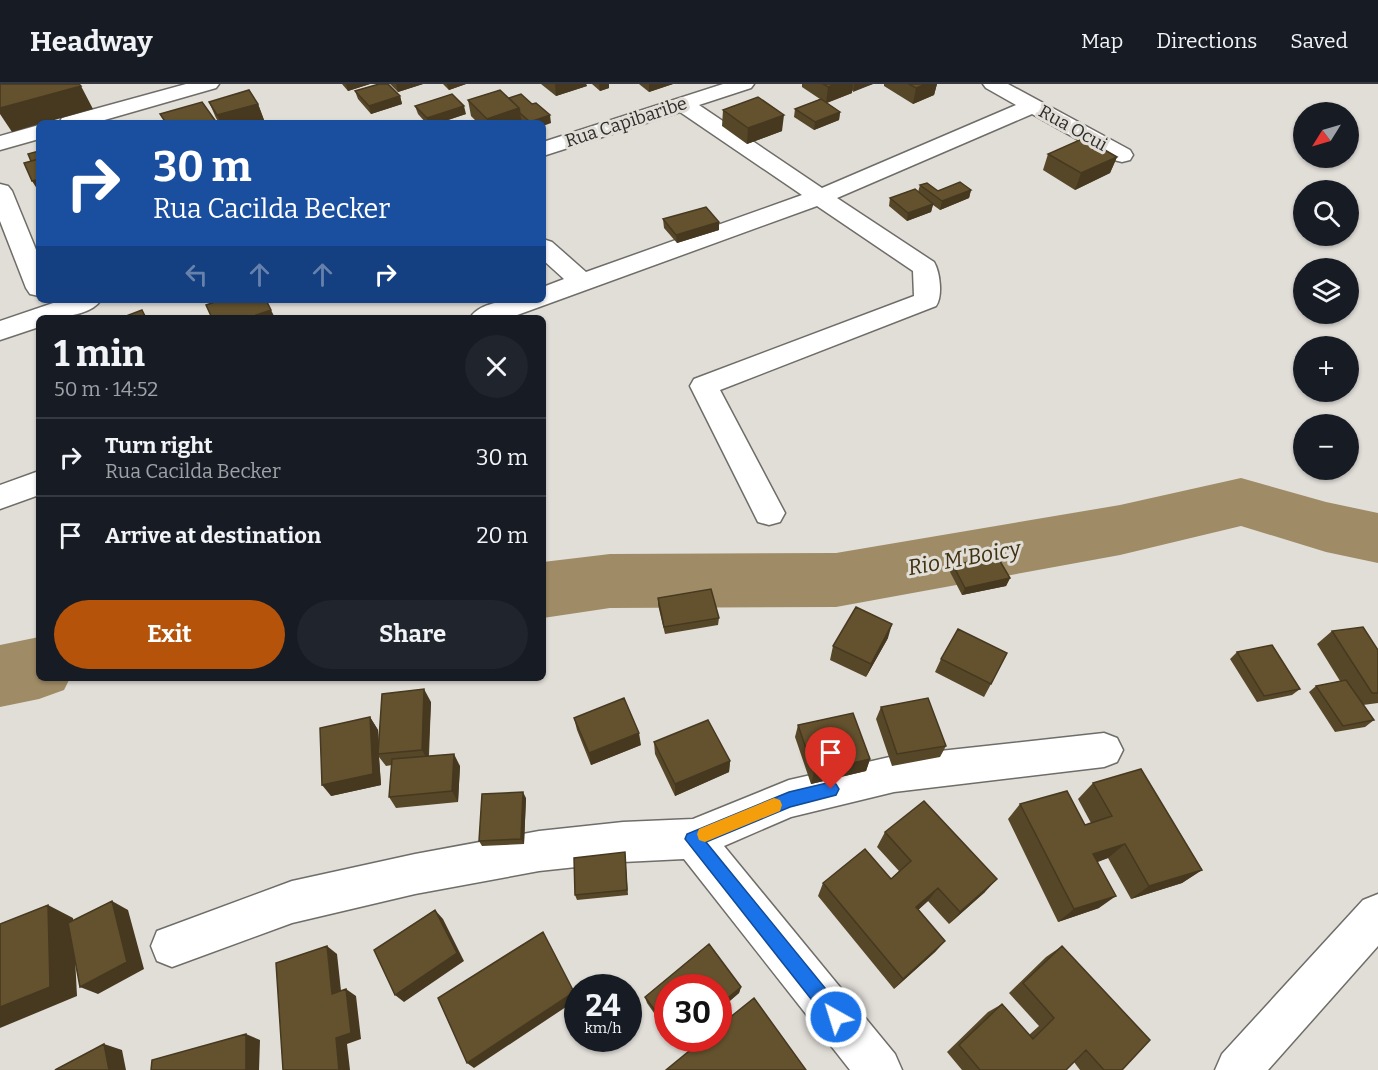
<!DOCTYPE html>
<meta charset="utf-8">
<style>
body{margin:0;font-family:Bitter,serif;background:#20242c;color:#f1f3f6;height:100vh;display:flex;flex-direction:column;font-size:22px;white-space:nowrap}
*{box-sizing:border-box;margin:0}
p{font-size:20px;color:#9ea1a6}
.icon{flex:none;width:33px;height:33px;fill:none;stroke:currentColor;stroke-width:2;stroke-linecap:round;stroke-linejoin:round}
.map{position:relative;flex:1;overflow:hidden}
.panel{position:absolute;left:36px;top:231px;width:510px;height:366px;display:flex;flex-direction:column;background:#171b24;border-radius:9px;box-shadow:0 2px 4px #0004}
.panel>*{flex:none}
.guide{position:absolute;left:36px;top:36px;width:510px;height:183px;border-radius:9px;box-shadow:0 2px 4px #0004;background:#1a4fa0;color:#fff;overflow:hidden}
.needle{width:39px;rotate:233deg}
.buttons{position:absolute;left:1293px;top:18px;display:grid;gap:12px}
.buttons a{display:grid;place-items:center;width:66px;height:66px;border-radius:50%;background:#171b24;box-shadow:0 2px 4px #0004;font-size:30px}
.speed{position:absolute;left:564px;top:890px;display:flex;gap:12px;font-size:30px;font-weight:700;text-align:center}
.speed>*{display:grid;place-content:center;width:78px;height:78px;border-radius:50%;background:#171b24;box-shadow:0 2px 4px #0004;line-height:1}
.speed small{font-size:15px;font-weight:400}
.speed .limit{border:9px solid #d22;background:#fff;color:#111}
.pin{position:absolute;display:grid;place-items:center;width:51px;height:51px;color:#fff;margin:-62px -26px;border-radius:50% 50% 50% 0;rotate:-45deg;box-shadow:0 0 6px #0007}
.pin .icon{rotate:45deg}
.me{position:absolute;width:66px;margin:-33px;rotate:321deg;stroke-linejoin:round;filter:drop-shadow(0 0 4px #0008)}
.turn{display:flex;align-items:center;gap:21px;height:126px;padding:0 18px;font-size:27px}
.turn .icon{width:78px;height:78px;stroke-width:2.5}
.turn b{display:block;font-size:42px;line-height:51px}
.lanes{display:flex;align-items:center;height:57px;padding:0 18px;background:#0003;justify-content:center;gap:30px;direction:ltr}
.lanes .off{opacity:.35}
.round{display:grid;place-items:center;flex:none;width:63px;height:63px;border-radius:32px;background:#20242c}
.head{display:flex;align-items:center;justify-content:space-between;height:102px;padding:0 18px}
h1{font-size:36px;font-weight:700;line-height:45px}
.primary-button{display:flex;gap:12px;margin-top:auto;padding:12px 18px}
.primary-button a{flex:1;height:69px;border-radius:36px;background:#b45309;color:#fff;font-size:24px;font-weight:700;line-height:69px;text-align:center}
.primary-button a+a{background:#20242c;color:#f1f3f6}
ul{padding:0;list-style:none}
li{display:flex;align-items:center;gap:18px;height:78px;padding:0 18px;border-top:2px solid #363941}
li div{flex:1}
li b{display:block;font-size:22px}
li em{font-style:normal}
header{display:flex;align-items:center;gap:36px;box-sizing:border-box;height:84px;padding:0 30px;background:#171b24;border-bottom:2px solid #363941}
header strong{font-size:28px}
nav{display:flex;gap:33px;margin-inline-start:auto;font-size:21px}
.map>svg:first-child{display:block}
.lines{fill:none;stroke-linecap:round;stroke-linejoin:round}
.river{fill:#9f8c66;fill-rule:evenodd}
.street-casing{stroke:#6f6d68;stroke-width:3}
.street{fill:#fff;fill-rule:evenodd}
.wall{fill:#564728}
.shaded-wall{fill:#463920}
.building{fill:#64522e;stroke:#463920;stroke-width:1.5}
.route{fill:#1a73e8;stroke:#114b97;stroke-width:1.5}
.slow{fill:#f59e0b}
.labels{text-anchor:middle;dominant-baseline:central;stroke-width:6;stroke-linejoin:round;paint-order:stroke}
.far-street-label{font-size:18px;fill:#2e2d2b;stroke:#e1ded8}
.water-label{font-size:22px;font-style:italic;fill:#403010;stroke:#e1ded8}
</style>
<header>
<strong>Headway</strong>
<nav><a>Map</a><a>Directions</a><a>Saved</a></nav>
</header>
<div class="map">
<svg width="1378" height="986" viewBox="0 0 1378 986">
<rect width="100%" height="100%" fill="#e1ded8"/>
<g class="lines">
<path class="river" d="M 1241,394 L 1326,418 L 1378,429 L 1378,479 L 1326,468 L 1241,442 L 1120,471 L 836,523 L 610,524 L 543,534 L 543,478 L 610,470 L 836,469 L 1120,421 Z
M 39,553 L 39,594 L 70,594 L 64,606 L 39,615 L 0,623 L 0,561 Z"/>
<defs>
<path id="street" d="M 186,0 L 219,0 L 216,4 L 94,39 L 59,39 L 62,34 Z
M 723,0 L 754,0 L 751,4 L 699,21 L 822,104 L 1016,21 L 986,4 L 983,0 L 1008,0 L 1130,66 L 1133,71 L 1130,76 L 1122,78 L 1114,76 L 1032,30 L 837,114 L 934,178 C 940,188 943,212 936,222 L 720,306 L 785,429 L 780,438 L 769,441 L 758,438 L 690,302 L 694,295 L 914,212 L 913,187 L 817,122 L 509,234 L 470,234 C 482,214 522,216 543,216 L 543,203 L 564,195 L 543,176 L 543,155 L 552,158 L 586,188 L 802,111 L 680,28 L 543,72 L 543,58 Z
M 39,41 L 39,55 L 0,66 L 0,52 Z
M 0,100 L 8,102 L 12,107 L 39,173 L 39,212 L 30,210 L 26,204 L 0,137 Z
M 62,216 L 101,216 C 91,232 57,234 39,234 L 39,243 L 0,256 L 0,237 Z
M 39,387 L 39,411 L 0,425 L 0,401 Z
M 1104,649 L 1117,654 L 1123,666 L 1117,678 L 1104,683 L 894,708 L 791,733 L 724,762 L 895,970 L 902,986 L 850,986 L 684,775 L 623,778 L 539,787 L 415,810 L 292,839 L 172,883 L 157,877 L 151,862 L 157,847 L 292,797 L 415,770 L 539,747 L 623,738 L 693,735 L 789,696 L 894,672 Z
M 1378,810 L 1378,862 L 1268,986 L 1215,986 L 1222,970 L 1363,816 Z"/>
</defs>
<use href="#street" class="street-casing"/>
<use href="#street" class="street"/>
</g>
<path class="wall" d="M 342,0 L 370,0 L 348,7 Z
M 390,0 L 423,0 L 398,8 Z
M 443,0 L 466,0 L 449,6 Z
M 541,0 L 586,0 L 587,2 L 556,12 Z
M 592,0 L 609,0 L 609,4 L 600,7 Z
M 639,0 L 673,0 L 649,8 Z
M 802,0 L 873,0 L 852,7 L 852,9 L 827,19 L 840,28 L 839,36 L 814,46 L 794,33 L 795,25 L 820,15 L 802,3 Z
M 884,0 L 937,0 L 934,11 L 913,20 L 884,2 Z
M 355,7 L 400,12 L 402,20 L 371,30 L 358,15 Z
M 509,14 L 532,20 L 551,39 L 523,39 L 521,37 L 522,39 L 478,39 L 471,32 L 468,16 Z
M 209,18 L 258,20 L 264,36 L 253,39 L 219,39 L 216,34 Z
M 415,22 L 466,30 L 439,39 L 426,39 L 418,30 Z
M 723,26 L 782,47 L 747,60 L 722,42 Z
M 1048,70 L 1117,73 L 1110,89 L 1075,106 L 1043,86 Z
M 920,101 L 938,107 L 971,106 L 969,114 L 940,126 L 933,121 L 931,128 L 907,137 L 889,122 L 890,114 L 918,108 Z
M 663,135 L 719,138 L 719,146 L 677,159 L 664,144 Z
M 953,481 L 1010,494 L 1006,502 L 962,511 L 950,488 Z
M 658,514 L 719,534 L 718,541 L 665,550 L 658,521 Z
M 1332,547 L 1378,566 L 1378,619 L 1363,621 L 1374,636 L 1365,643 L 1335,648 L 1309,608 L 1316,602 L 1340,597 L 1317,560 Z
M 888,554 L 866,593 L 830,576 L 833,562 Z
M 1237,568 L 1300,605 L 1292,611 L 1257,618 L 1230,575 Z
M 941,575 L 991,600 L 984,613 L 935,588 Z
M 431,618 L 429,672 L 460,682 L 458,718 L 396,724 L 389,713 L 392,681 L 386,682 L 379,673 L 381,701 L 331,712 L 370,633 L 378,646 L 379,660 Z
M 881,623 L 946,662 L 940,673 L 892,682 L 876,635 Z
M 574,634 L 641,661 L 591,681 L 577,646 Z
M 798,641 L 870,675 L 866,687 L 811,700 L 795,653 Z
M 654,658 L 730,677 L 729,688 L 675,712 L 655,670 Z
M 1093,699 L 1202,786 L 1182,799 L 1131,815 L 1108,774 L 1098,778 L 1099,824 L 1058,838 L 1008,735 L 1020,720 L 1085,741 L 1091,739 L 1078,715 Z
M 526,714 L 524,760 L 482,762 L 479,757 Z
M 885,748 L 985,808 L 949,840 L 928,817 L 918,826 L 945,857 L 935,868 L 894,905 L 818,812 L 823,799 L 891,795 L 899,787 L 877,763 Z
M 625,768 L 628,811 L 577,816 L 575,811 Z
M 709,860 L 741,903 L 739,909 L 718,927 L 718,903 L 668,903 L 668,949 L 647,919 L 645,913 Z
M 1062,862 L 1122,986 L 1080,986 L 1074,978 L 1066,986 L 962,986 L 947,968 L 988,928 L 1002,920 L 1029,951 L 1039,942 L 1009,909 L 1046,873 Z
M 671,954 L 688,954 L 677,963 Z"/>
<path class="shaded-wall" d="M 346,0 L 370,0 L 348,7 Z
M 396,0 L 423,0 L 398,8 Z
M 447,0 L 466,0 L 449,6 Z
M 555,0 L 586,0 L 587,2 L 556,12 Z
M 599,0 L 609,0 L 609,4 L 600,7 Z
M 649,0 L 673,0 L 649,8 Z
M 836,0 L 853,0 L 852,9 L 826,19 L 828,3 Z
M 854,0 L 873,0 L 853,8 Z
M 926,0 L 937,0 L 934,11 L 913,20 L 916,4 Z
M 81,2 L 93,25 L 44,39 L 39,39 L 39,40 L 12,48 L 0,30 L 0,24 Z
M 400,12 L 402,20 L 371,30 L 369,22 Z
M 258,20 L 264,36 L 253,39 L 221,39 L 217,31 Z
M 464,22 L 466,30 L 439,39 L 428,39 L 427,34 Z
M 519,24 L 522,39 L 488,39 L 487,35 Z
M 840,28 L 839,36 L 814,46 L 815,38 Z
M 550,31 L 551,39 L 543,42 L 543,39 L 530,39 L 530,38 Z
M 784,31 L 782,47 L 747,60 L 748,44 Z
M 1117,73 L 1110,89 L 1075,106 L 1081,89 Z
M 39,95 L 39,108 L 32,97 Z
M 971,106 L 969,114 L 940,126 L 942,117 Z
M 933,120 L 931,128 L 907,137 L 908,129 Z
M 719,138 L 719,146 L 677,159 L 676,151 Z
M 271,226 L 275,234 L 248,234 Z
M 1010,494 L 1006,502 L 962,511 L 965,504 Z
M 892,540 L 888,554 L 866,593 L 871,580 Z
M 424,605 L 431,618 L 428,677 L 422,666 Z
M 370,633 L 378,646 L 379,670 L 378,670 L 379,673 L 381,701 L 331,712 L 322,701 Z
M 639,649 L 641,661 L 591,681 L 589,669 Z
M 454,670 L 460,682 L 458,718 L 452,707 Z
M 870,675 L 866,687 L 811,700 L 814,688 Z
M 730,677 L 729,688 L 675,712 L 675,700 Z
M 523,708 L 526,714 L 524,760 L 521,755 Z
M 1125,760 L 1108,774 L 1078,784 L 1093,770 Z
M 1202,786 L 1182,799 L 1131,815 L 1149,802 Z
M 997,795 L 985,808 L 949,840 L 960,828 Z
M 938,804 L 928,817 L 907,836 L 916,823 Z
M 1116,812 L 1099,824 L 1058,838 L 1074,825 Z
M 112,817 L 128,826 L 144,885 L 98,910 L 80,903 Z
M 48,821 L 73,834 L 77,912 L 0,944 L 0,923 Z
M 435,826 L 443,835 L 464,877 L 404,918 L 395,911 Z
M 945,857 L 935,868 L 894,905 L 903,895 Z
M 327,862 L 337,870 L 342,916 L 332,910 Z
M 741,903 L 739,909 L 718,927 L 718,922 Z
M 346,905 L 356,912 L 361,955 L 347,960 L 350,986 L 339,986 L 336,954 Z
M 574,908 L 578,915 L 474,984 L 467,979 Z
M 246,950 L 260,956 L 259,986 L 246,986 Z
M 681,954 L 688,954 L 677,963 L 677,958 Z
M 104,960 L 122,966 L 126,986 L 109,986 Z"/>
<path class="building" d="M 0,0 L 79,0 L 81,2 L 0,24 Z
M 379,0 L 388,0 L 400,12 L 369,22 L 355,7 Z
M 823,0 L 836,0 L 828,3 Z
M 909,0 L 926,0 L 916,4 Z
M 249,6 L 258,20 L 217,31 L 209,18 Z
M 500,6 L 519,24 L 487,35 L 468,16 Z
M 452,10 L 464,22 L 427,34 L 415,22 Z
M 521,10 L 532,20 L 536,19 L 550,31 L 530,38 L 520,29 L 519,24 L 509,14 Z
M 758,13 L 784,31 L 748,44 L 723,26 Z
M 821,15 L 840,28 L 815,38 L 795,25 Z
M 202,18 L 217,39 L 166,39 L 160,30 Z
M 1084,54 L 1117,73 L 1081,89 L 1048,70 Z
M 39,67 L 39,75 L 31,77 L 28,70 Z
M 39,75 L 39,95 L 32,97 L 24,79 Z
M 960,98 L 971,106 L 942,117 L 920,101 L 927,99 L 938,107 Z
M 915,105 L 933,120 L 908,129 L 890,114 Z
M 706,123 L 719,138 L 676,151 L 663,135 Z
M 221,216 L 266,216 L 271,226 L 248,234 L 212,234 L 206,221 Z
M 142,226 L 146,234 L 121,234 Z
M 997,472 L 1010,494 L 965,504 L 953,481 Z
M 711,505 L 719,534 L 664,543 L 658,514 Z
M 856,523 L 892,540 L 871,580 L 833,562 Z
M 1363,543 L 1378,566 L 1378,609 L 1372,609 L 1332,547 Z
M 958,545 L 1007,569 L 991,600 L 941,575 Z
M 1272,561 L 1300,605 L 1264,612 L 1237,568 Z
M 1346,596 L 1374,636 L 1343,642 L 1316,602 Z
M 424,605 L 422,666 L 378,670 L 382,610 Z
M 624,614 L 639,649 L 589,669 L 574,634 Z
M 928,614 L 946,662 L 897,670 L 881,623 Z
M 853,629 L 870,675 L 814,688 L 798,641 Z
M 370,633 L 373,690 L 322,701 L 320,644 Z
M 708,636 L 730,677 L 675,700 L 654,658 Z
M 454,670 L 452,707 L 389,713 L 392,675 Z
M 1141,685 L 1202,786 L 1149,802 L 1125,760 L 1093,770 L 1116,812 L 1074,825 L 1020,720 L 1067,707 L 1085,741 L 1112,732 L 1093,699 Z
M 523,708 L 521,755 L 479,757 L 482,710 Z
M 924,717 L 997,795 L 960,828 L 938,804 L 916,823 L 945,857 L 903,895 L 823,799 L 865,765 L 891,795 L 911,777 L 885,748 Z
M 625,768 L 627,806 L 575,811 L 574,774 Z
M 112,817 L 127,878 L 80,903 L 68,839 Z
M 48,821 L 50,903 L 0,923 L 0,840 Z
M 435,826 L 457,869 L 395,911 L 374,866 Z
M 543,848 L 574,908 L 467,979 L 438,914 Z
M 709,860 L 741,903 L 718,922 L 718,903 L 668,903 L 668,944 L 645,913 Z
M 327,862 L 332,910 L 346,905 L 351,949 L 336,954 L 339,986 L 283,986 L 276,879 Z
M 1062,862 L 1150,956 L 1122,986 L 1104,986 L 1086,966 L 1066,986 L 980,986 L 959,961 L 1002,920 L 1033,955 L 1054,934 L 1023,899 Z
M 754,914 L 806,986 L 666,986 L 705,954 L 718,954 L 718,943 Z
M 246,950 L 246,986 L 151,986 L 152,976 Z
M 674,954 L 681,954 L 677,958 Z
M 104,960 L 109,986 L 55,986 Z"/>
<path class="route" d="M 831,698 L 836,700 L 839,705 L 836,711 L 790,723 L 706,758 L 843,926 L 845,933 L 843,939 L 836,942 L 830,939 L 685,755 L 687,750 L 789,708 Z"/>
<path class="slow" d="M 774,714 L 780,716 L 782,721 L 780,727 L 705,758 L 699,756 L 697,750 L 699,745 Z"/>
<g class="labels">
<g class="far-street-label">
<text transform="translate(626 38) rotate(-18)">Rua Capibaribe</text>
<text transform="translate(1073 44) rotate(29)">Rua Ocui</text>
</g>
<g class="water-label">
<text transform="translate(964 474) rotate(-10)">Rio M'Boicy</text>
</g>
</g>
</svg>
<div class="buttons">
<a><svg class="needle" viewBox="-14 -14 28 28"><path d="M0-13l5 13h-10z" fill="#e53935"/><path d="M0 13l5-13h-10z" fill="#9ea1a6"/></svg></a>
<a><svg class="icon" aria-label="search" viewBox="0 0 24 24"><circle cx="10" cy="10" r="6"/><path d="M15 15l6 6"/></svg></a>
<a><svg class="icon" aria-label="layers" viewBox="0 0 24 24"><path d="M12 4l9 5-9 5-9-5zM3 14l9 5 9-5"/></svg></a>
<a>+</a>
<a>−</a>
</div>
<div class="speed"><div>24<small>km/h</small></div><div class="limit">30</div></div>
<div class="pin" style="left:831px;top:705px;background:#d93025"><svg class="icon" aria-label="arrive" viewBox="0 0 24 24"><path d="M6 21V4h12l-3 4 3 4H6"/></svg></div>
<svg class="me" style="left:836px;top:933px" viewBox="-20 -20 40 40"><circle r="17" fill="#1a73e8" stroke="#fff" stroke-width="3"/><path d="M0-11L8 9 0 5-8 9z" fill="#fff"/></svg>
<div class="guide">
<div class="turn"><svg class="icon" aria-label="right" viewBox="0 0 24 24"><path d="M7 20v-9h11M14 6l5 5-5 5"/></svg><div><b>30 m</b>Rua Cacilda Becker</div></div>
<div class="lanes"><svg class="icon off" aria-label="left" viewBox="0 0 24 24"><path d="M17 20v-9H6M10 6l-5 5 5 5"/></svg><svg class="icon off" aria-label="ahead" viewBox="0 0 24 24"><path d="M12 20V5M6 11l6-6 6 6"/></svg><svg class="icon off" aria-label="ahead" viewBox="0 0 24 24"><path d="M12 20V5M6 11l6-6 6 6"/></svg><svg class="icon" aria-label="right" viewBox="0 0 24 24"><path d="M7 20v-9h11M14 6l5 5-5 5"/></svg></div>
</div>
<section class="panel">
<div class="head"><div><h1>1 min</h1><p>50 m · 14:52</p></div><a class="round"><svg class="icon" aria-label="close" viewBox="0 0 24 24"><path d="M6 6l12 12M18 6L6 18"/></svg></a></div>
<ul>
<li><svg class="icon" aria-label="right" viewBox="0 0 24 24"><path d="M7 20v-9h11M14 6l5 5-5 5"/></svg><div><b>Turn right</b><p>Rua Cacilda Becker</p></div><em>30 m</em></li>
<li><svg class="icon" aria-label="arrive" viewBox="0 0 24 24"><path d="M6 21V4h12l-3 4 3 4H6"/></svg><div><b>Arrive at destination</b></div><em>20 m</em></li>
</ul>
<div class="primary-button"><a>Exit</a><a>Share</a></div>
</section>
</div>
